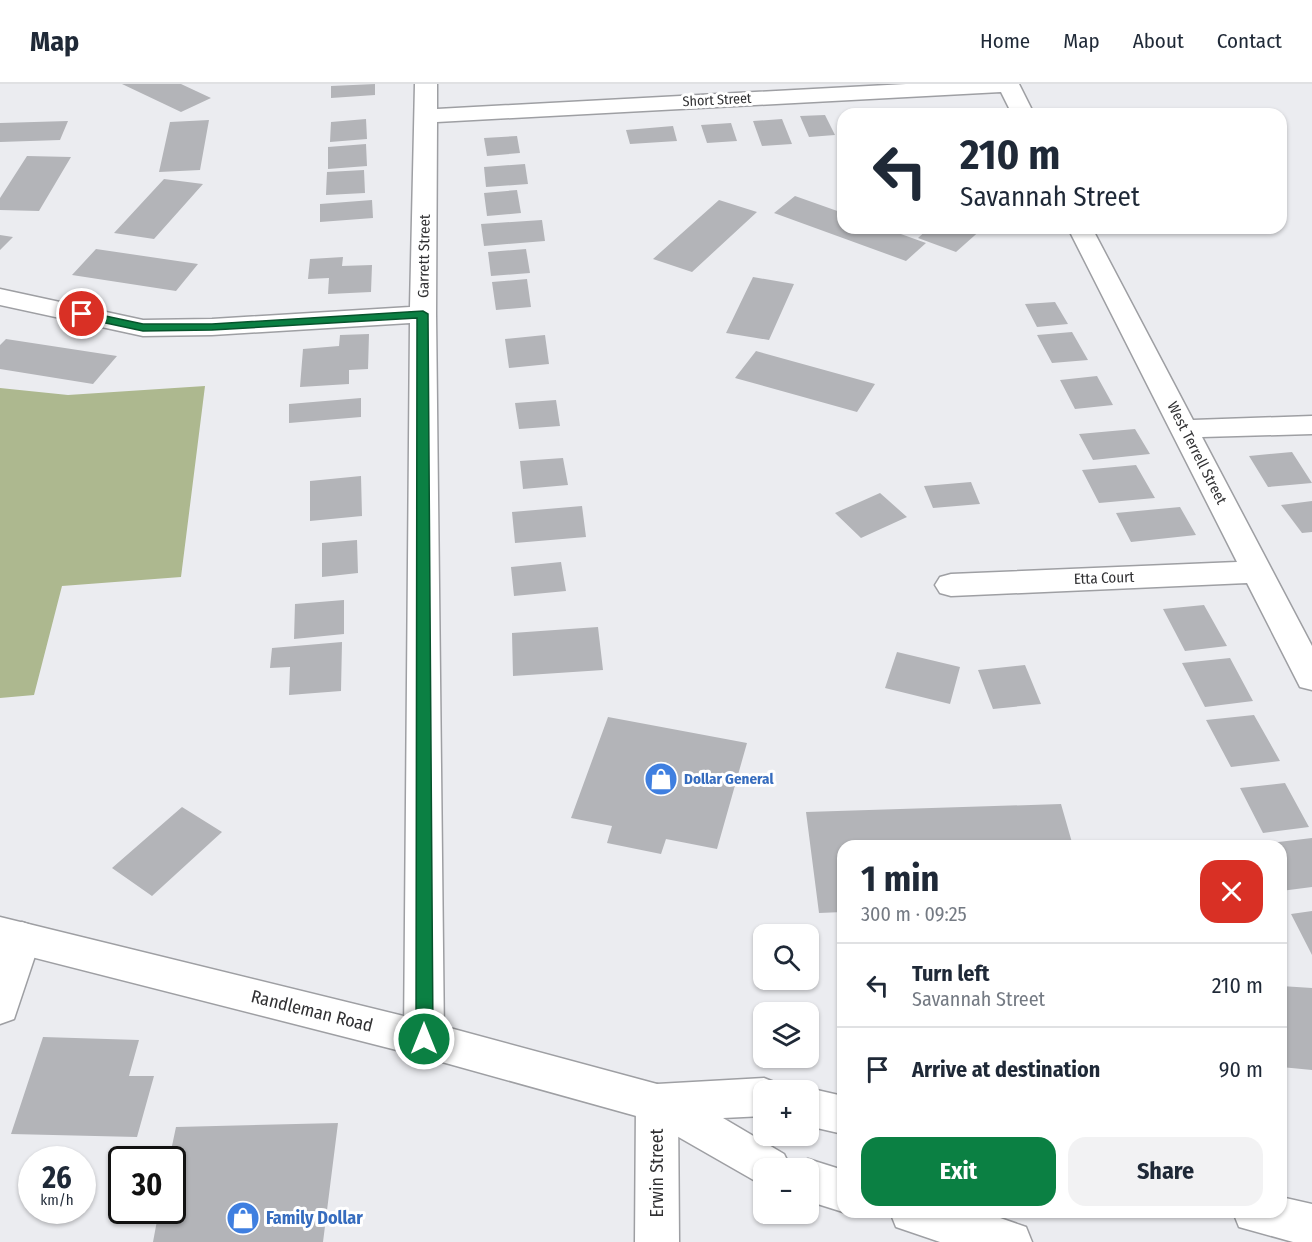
<!DOCTYPE html>
<meta charset="utf-8">
<style>
body{margin:0;font-family:"Fira Sans Condensed",sans-serif;background:#f2f2f3;color:#1f2937;height:100vh;display:flex;flex-direction:column;font-size:22px;white-space:nowrap}
*{box-sizing:border-box;margin:0}
p{font-size:20px;color:#747a83}
.icon{flex:none;width:33px;height:33px;fill:none;stroke:currentColor;stroke-width:2;stroke-linecap:round;stroke-linejoin:round}
.map{position:relative;flex:1;overflow:hidden}
.panel{position:absolute;left:837px;top:756px;width:450px;height:378px;display:flex;flex-direction:column;background:#fff;border-radius:18px;box-shadow:0 2px 4px #0004}
.panel>*{flex:none}
.guide{position:absolute;left:837px;top:24px;width:450px;height:126px;border-radius:18px;box-shadow:0 2px 4px #0004;background:#fff;color:#1f2937;overflow:hidden}
.buttons{position:absolute;left:753px;top:840px;display:grid;gap:12px}
.buttons a{display:grid;place-items:center;width:66px;height:66px;border-radius:12px;background:#fff;box-shadow:0 2px 4px #0004;font-size:30px}
.speed{position:absolute;left:18px;top:1062px;display:flex;gap:12px;font-size:30px;font-weight:700;text-align:center}
.speed>*{display:grid;place-content:center;width:78px;height:78px;border-radius:50%;background:#fff;box-shadow:0 2px 4px #0004;line-height:1}
.speed small{font-size:15px;font-weight:400}
.speed .limit{border:3px solid #111;border-radius:9px;background:#fff;color:#111}
.pin{position:absolute;display:grid;place-items:center;width:51px;height:51px;color:#fff;margin:-26px;border:3px solid #fff;border-radius:50%;box-shadow:0 2px 6px #0007}
.me{position:absolute;width:66px;margin:-33px;rotate:0deg;stroke-linejoin:round;filter:drop-shadow(0 0 4px #0008)}
.turn{display:flex;align-items:center;gap:21px;height:126px;padding:0 24px;font-size:27px}
.turn .icon{width:78px;height:78px;stroke-width:2.5}
.turn b{display:block;font-size:42px;line-height:51px}
.round{display:grid;place-items:center;flex:none;width:63px;height:63px;border-radius:18px;background:#f2f2f3}
.head{display:flex;align-items:center;justify-content:space-between;height:102px;padding:0 24px}
h1{font-size:36px;font-weight:700;line-height:45px}
.primary-button{display:flex;gap:12px;margin-top:auto;padding:12px 24px}
.primary-button a{flex:1;height:69px;border-radius:18px;background:#0b8043;color:#fff;font-size:24px;font-weight:700;line-height:69px;text-align:center}
.primary-button a+a{background:#f2f2f3;color:#1f2937}
ul{padding:0;list-style:none}
li{display:flex;align-items:center;gap:18px;height:84px;padding:0 24px;border-top:2px solid #e0e1e3}
li div{flex:1}
li b{display:block;font-size:22px}
li em{font-style:normal}
header{display:flex;align-items:center;gap:36px;box-sizing:border-box;height:84px;padding:0 30px;background:#fff;border-bottom:2px solid #e0e1e3}
header strong{font-size:28px}
nav{display:flex;gap:33px;margin-inline-start:auto;font-size:21px}
.map>svg:first-child{display:block}
.forest{fill:#adb88f}
.building{fill:#b3b4b8}
.lines{fill:none;stroke-linecap:round;stroke-linejoin:round}
.minor-casing{stroke:#9e9fa3;stroke-width:3}
.major-casing{stroke:#9e9fa3;stroke-width:3}
.minor{fill:#fff;fill-rule:evenodd}
.major{fill:#fff;fill-rule:evenodd}
.route{fill:#0b8043;stroke:#07532c;stroke-width:1.5}
.labels{text-anchor:middle;dominant-baseline:central;stroke-width:6;stroke-linejoin:round;paint-order:stroke}
.far-street-label{font-size:14px;fill:#313133;stroke:#fff}
.street-label{font-size:15px;fill:#313133;stroke:#fff}
.shop-label{font-size:15px;font-weight:bold;fill:#366cbe;stroke:#fff;text-anchor:start}
.near-street-label{font-size:18px;fill:#313133;stroke:#fff}
.near-shop-label{font-size:18px;font-weight:bold;fill:#366cbe;stroke:#fff;text-anchor:start}
</style>
<header>
<strong>Map</strong>
<nav><a>Home</a><a>Map</a><a>About</a><a>Contact</a></nav>
</header>
<div class="map">
<svg width="1312" height="1158" viewBox="0 0 1312 1158">
<rect width="100%" height="100%" fill="#ebecf0"/>
<path class="forest" d="M 205,302 L 181,493 L 62,502 L 34,611 L 0,614 L 0,304 L 68,311 Z"/>
<path class="building" d="M 122,0 L 181,0 L 211,14 L 181,28 Z
M 375,0 L 375,11 L 331,14 L 331,2 Z
M 825,31 L 835,51 L 809,53 L 800,32 Z
M 366,35 L 367,55 L 330,58 L 331,38 Z
M 782,35 L 792,60 L 762,62 L 753,37 Z
M 209,36 L 200,86 L 159,88 L 170,38 Z
M 68,37 L 60,56 L 0,58 L 0,39 Z
M 731,39 L 737,57 L 707,59 L 701,41 Z
M 673,42 L 677,57 L 630,60 L 626,46 Z
M 517,52 L 520,69 L 487,72 L 484,54 Z
M 366,60 L 367,82 L 328,85 L 328,63 Z
M 27,72 L 71,73 L 39,127 L 0,126 L 0,114 Z
M 525,80 L 528,100 L 486,103 L 484,83 Z
M 364,86 L 365,109 L 326,111 L 327,88 Z
M 164,95 L 203,100 L 154,155 L 114,149 Z
M 517,106 L 521,129 L 487,132 L 484,109 Z
M 795,112 L 843,129 L 843,144 L 884,144 L 926,159 L 906,177 L 774,129 Z
M 372,116 L 373,134 L 320,138 L 320,120 Z
M 719,116 L 757,128 L 692,188 L 653,175 Z
M 542,136 L 545,157 L 484,162 L 481,140 Z
M 929,144 L 983,144 L 956,168 L 918,154 Z
M 0,151 L 13,153 L 0,166 Z
M 96,165 L 198,180 L 176,207 L 72,191 Z
M 526,165 L 530,189 L 491,192 L 488,168 Z
M 343,173 L 342,182 L 372,181 L 371,208 L 328,210 L 329,194 L 308,195 L 310,175 Z
M 753,193 L 794,200 L 769,256 L 726,249 Z
M 527,195 L 531,223 L 496,226 L 492,198 Z
M 1055,218 L 1068,240 L 1037,243 L 1025,220 Z
M 1072,248 L 1088,276 L 1052,279 L 1037,251 Z
M 369,250 L 368,285 L 349,286 L 349,300 L 300,303 L 303,265 L 339,262 L 340,251 Z
M 545,251 L 549,280 L 509,284 L 505,255 Z
M 6,255 L 117,272 L 93,300 L 0,285 L 0,261 Z
M 756,267 L 875,300 L 857,328 L 735,294 Z
M 1097,292 L 1113,321 L 1075,325 L 1060,296 Z
M 361,314 L 361,333 L 289,339 L 289,320 Z
M 556,316 L 560,342 L 519,345 L 515,319 Z
M 1135,345 L 1150,370 L 1093,376 L 1079,350 Z
M 1292,368 L 1312,399 L 1268,403 L 1249,372 Z
M 563,374 L 568,401 L 523,405 L 520,377 Z
M 1136,381 L 1155,414 L 1099,419 L 1082,386 Z
M 361,392 L 362,432 L 310,437 L 310,397 Z
M 971,398 L 980,420 L 933,424 L 924,402 Z
M 880,409 L 907,433 L 861,454 L 835,429 Z
M 1312,417 L 1312,448 L 1302,449 L 1281,421 Z
M 582,422 L 586,453 L 515,459 L 512,428 Z
M 1180,423 L 1196,451 L 1131,458 L 1116,429 Z
M 357,456 L 358,489 L 322,493 L 322,459 Z
M 561,478 L 566,507 L 514,512 L 511,483 Z
M 344,516 L 344,550 L 294,555 L 295,520 Z
M 1204,521 L 1227,562 L 1185,567 L 1163,525 Z
M 598,543 L 603,586 L 513,592 L 512,549 Z
M 342,558 L 341,607 L 289,611 L 290,583 L 270,584 L 272,564 Z
M 897,568 L 960,583 L 950,620 L 885,604 Z
M 1230,574 L 1253,617 L 1205,623 L 1182,579 Z
M 1025,581 L 1041,620 L 993,625 L 978,586 Z
M 1254,631 L 1280,677 L 1231,683 L 1206,636 Z
M 608,633 L 747,659 L 717,765 L 666,755 L 661,770 L 607,759 L 612,742 L 571,734 Z
M 1285,699 L 1309,743 L 1263,749 L 1240,704 Z
M 1061,720 L 1073,762 L 843,762 L 843,828 L 819,829 L 806,728 Z
M 182,723 L 222,748 L 152,812 L 112,784 Z
M 1312,754 L 1312,803 L 1281,807 L 1281,762 L 1254,761 Z
M 1312,827 L 1312,871 L 1291,830 Z
M 1281,902 L 1312,904 L 1312,986 L 1281,983 Z
M 43,953 L 139,956 L 129,992 L 154,992 L 137,1053 L 11,1050 Z
M 338,1039 L 323,1158 L 153,1158 L 159,1126 L 172,1126 L 172,1076 L 169,1076 L 176,1043 Z"/>
<g class="lines">
<defs>
<path id="minor" d="M 415,0 L 437,0 L 437,25 L 906,0 L 1019,0 L 1034,30 L 1012,30 L 1001,8 L 437,38 L 436,230 L 444,955 L 438,968 L 424,973 L 410,968 L 404,955 L 410,239 L 212,251 L 143,252 L 0,221 L 0,205 L 143,236 L 212,235 L 410,223 Z
M 1068,144 L 1092,144 L 1193,336 L 1312,332 L 1312,350 L 1202,353 L 1312,562 L 1312,606 L 1300,603 L 1247,499 L 951,512 L 940,509 L 935,501 L 940,493 L 951,490 L 1237,478 Z
M 22,838 L 36,843 L 41,854 L 14,935 L 0,940 L 0,862 L 8,843 Z
M 657,1000 L 672,1005 L 678,1019 L 679,1158 L 635,1158 L 636,1019 L 642,1005 Z"/>
<path id="major" d="M 0,833 L 424,937 L 657,1000 L 764,994 L 779,1000 L 782,1006 L 764,1006 L 764,1032 L 723,1034 L 784,1070 L 791,1084 L 764,1084 L 764,1102 L 647,1035 L 424,973 L 0,865 Z
M 808,1004 L 843,1012 L 843,1050 L 808,1042 L 808,1006 L 801,1006 Z
M 808,1075 L 843,1086 L 843,1128 L 808,1117 L 808,1084 L 791,1084 L 793,1081 Z
M 1281,1113 L 1312,1120 L 1312,1158 L 1293,1158 L 1239,1143 L 1233,1128 L 1281,1128 Z
M 890,1128 L 983,1128 L 1026,1143 L 1032,1158 L 940,1158 L 896,1143 Z"/>
</defs>
<use href="#minor" class="minor-casing"/>
<use href="#major" class="major-casing"/>
<use href="#minor" class="minor"/>
<use href="#major" class="major"/>
</g>
<path class="route" d="M 82,227 L 143,240 L 212,240 L 423,227 L 428,230 L 433,955 L 430,960 L 424,962 L 418,960 L 416,955 L 417,234 L 212,246 L 143,247 L 78,233 L 76,230 Z"/>
<defs>
<symbol id="shop-disc" viewBox="-11 -11 22 22"><circle r="9.5" fill="#3f7fe0" stroke="#fff"/><path d="M-5-2.5h2.3a2.7 3.5 0 0 1 5.4 0H5L5.5 6h-11ZM-1.5-2.5h3a1.5 2.3 0 0 0-3 0Z" fill="#fff"/></symbol>
</defs>
<g fill-rule="evenodd">
<use href="#shop-disc" x="642" y="676" width="38" height="38"/>
<use href="#shop-disc" x="224" y="1115" width="38" height="38"/>
</g>
<g class="labels">
<g class="far-street-label">
<text transform="translate(717 16) rotate(-3)">Short Street</text>
</g>
<g class="street-label">
<text transform="translate(424 172) rotate(-89)">Garrett Street</text>
<text transform="translate(1197 369) rotate(63)">West Terrell Street</text>
<text transform="translate(1104 494) rotate(-2)">Etta Court</text>
</g>
<g class="shop-label">
<text x="684" y="695">Dollar General</text>
</g>
<g class="near-street-label">
<text transform="translate(312 927) rotate(14)">Randleman Road</text>
<text transform="translate(657 1089) rotate(-90)">Erwin Street</text>
</g>
<g class="near-shop-label">
<text x="266" y="1134">Family Dollar</text>
</g>
</g>
</svg>
<div class="buttons">
<a><svg class="icon" aria-label="search" viewBox="0 0 24 24"><circle cx="10" cy="10" r="6"/><path d="M15 15l6 6"/></svg></a>
<a><svg class="icon" aria-label="layers" viewBox="0 0 24 24"><path d="M12 4l9 5-9 5-9-5zM3 14l9 5 9-5"/></svg></a>
<a>+</a>
<a>−</a>
</div>
<div class="speed"><div>26<small>km/h</small></div><div class="limit">30</div></div>
<div class="pin" style="left:82px;top:230px;background:#d93025"><svg class="icon" aria-label="arrive" viewBox="0 0 24 24"><path d="M6 21V4h12l-3 4 3 4H6"/></svg></div>
<svg class="me" style="left:424px;top:955px" viewBox="-20 -20 40 40"><circle r="17" fill="#0b8043" stroke="#fff" stroke-width="3"/><path d="M0-11L8 9 0 5-8 9z" fill="#fff"/></svg>
<div class="guide">
<div class="turn"><svg class="icon" aria-label="left" viewBox="0 0 24 24"><path d="M17 20v-9H6M10 6l-5 5 5 5"/></svg><div><b>210 m</b>Savannah Street</div></div>
</div>
<section class="panel">
<div class="head"><div><h1>1 min</h1><p>300 m · 09:25</p></div><a class="round" style="background:#d93025;color:#fff"><svg class="icon" aria-label="close" viewBox="0 0 24 24"><path d="M6 6l12 12M18 6L6 18"/></svg></a></div>
<ul>
<li><svg class="icon" aria-label="left" viewBox="0 0 24 24"><path d="M17 20v-9H6M10 6l-5 5 5 5"/></svg><div><b>Turn left</b><p>Savannah Street</p></div><em>210 m</em></li>
<li><svg class="icon" aria-label="arrive" viewBox="0 0 24 24"><path d="M6 21V4h12l-3 4 3 4H6"/></svg><div><b>Arrive at destination</b></div><em>90 m</em></li>
</ul>
<div class="primary-button"><a>Exit</a><a>Share</a></div>
</section>
</div>
